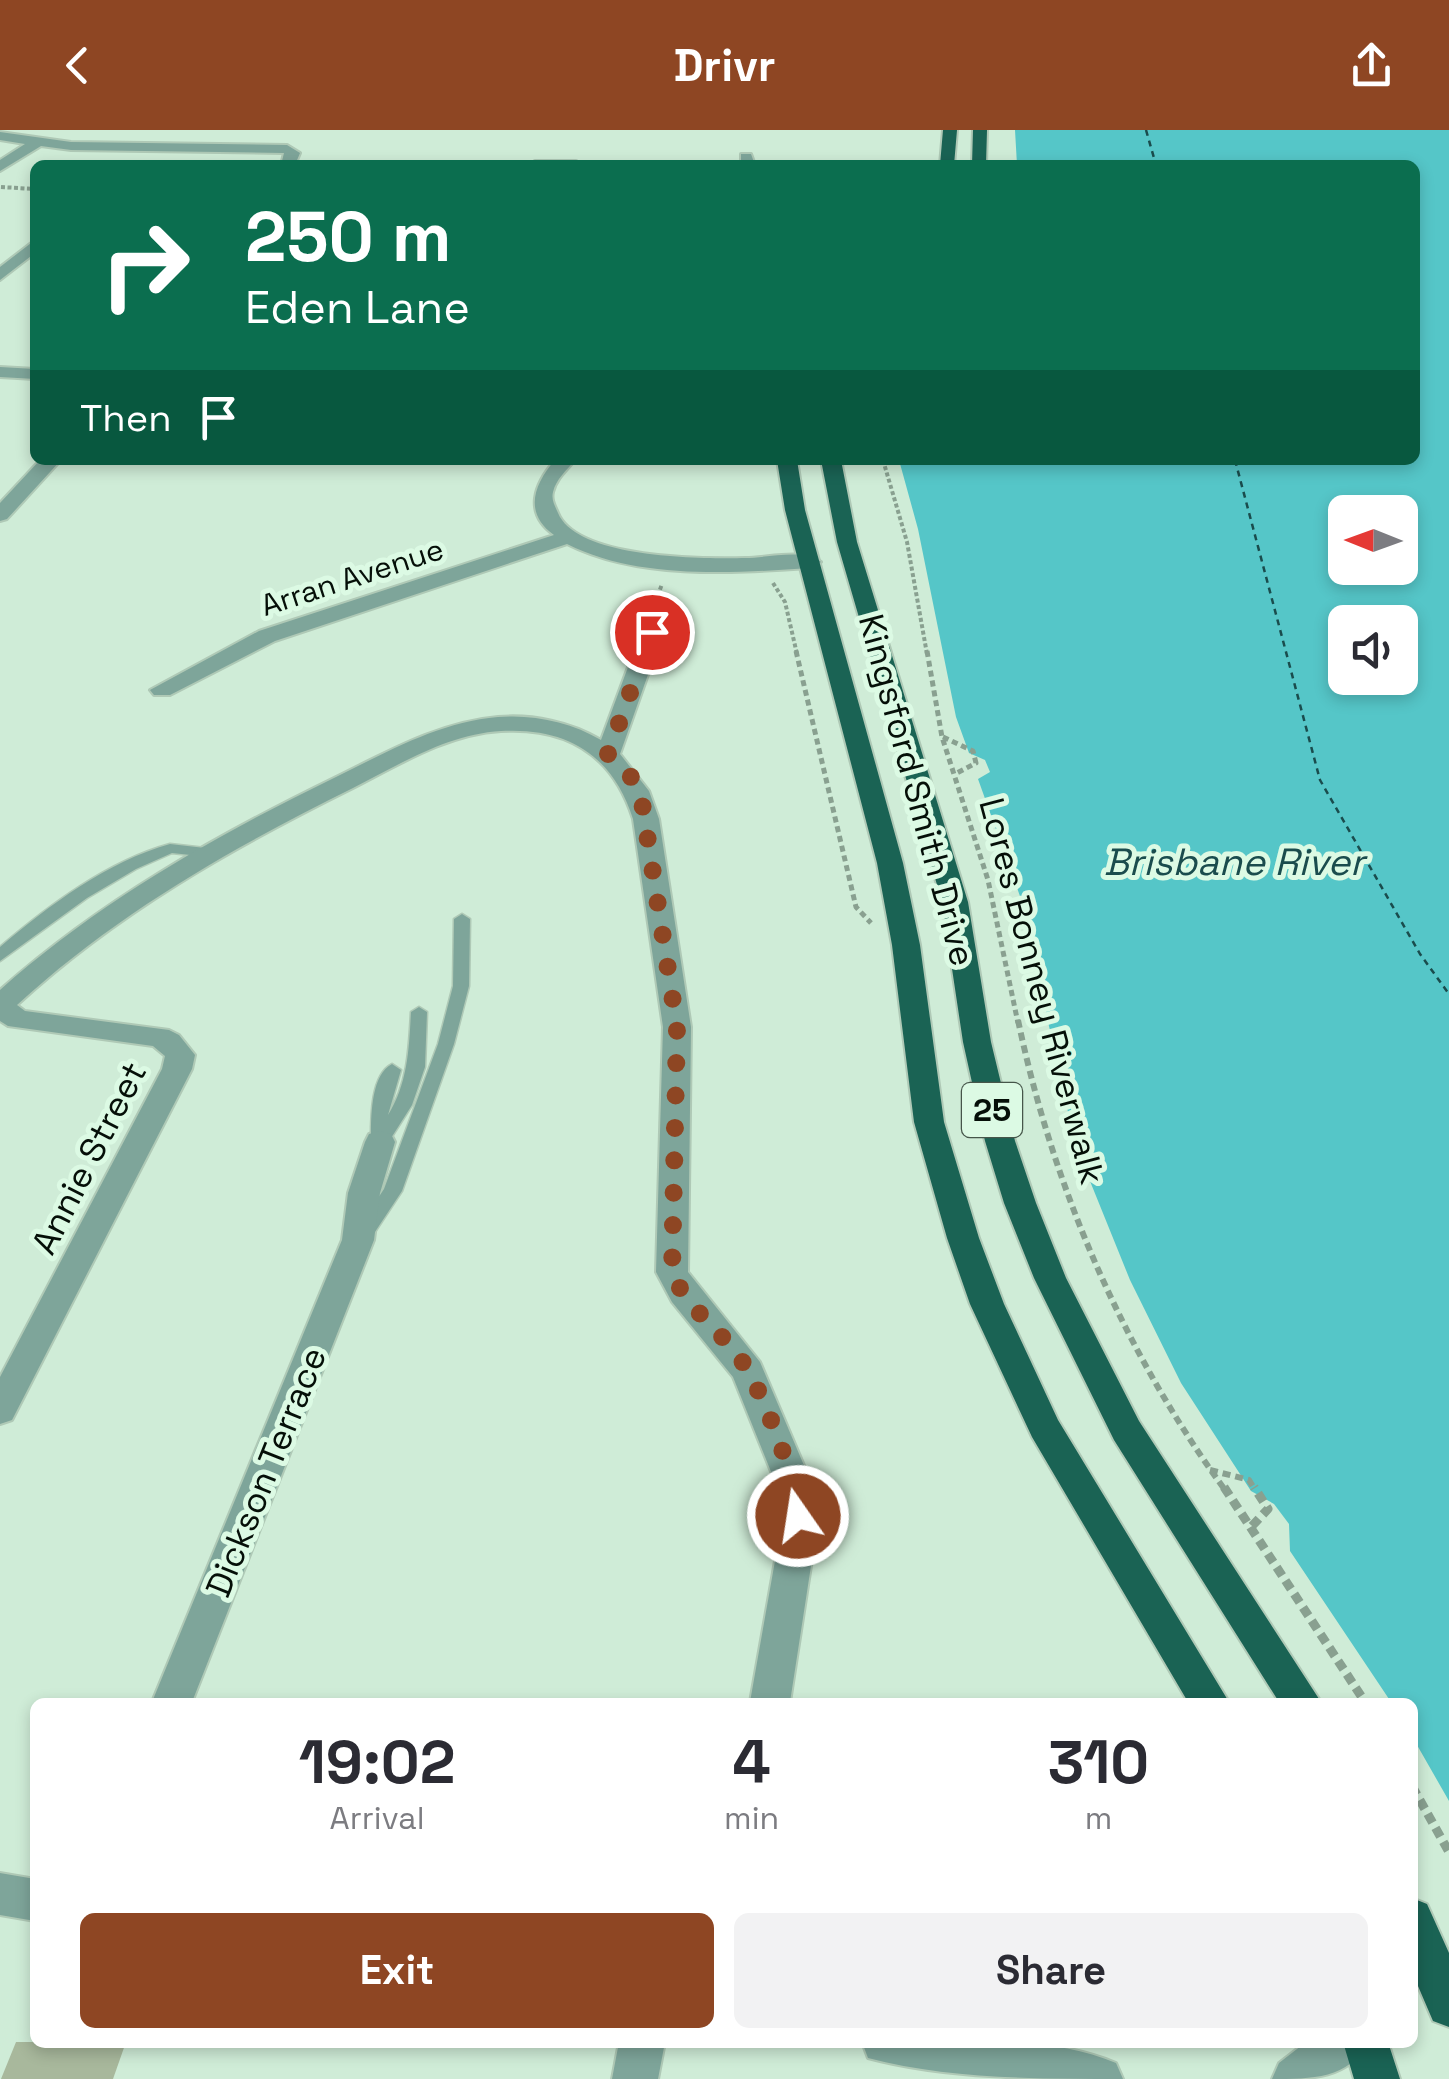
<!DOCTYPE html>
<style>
body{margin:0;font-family:"Space Grotesk",sans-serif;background:#f2f2f3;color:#2b2b33;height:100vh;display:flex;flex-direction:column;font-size:38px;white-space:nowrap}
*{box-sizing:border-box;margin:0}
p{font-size:32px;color:#7c7c81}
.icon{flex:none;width:55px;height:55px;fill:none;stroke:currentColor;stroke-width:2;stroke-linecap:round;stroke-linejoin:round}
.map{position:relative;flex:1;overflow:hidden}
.details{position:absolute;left:30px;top:1568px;width:1388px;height:350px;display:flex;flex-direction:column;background:#fff;border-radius:15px;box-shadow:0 5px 15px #0003}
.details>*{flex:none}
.hud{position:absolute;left:30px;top:30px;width:1390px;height:305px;border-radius:15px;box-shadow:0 5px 15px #0003;background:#0b6e4f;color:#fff;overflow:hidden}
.needle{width:65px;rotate:271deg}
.controls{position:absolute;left:1328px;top:365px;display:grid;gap:20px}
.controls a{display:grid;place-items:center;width:90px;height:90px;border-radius:15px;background:#fff;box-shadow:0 5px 15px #0003;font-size:50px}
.pin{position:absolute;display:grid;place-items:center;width:85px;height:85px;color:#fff;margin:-42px;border:5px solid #fff;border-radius:50%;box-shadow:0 2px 10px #0007}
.me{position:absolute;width:110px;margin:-55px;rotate:347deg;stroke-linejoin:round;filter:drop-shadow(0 0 8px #0008)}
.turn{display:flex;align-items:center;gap:35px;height:210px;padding:0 50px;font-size:45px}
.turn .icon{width:130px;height:130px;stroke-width:2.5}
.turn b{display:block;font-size:70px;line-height:85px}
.then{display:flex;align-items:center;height:95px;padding:0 50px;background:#0003;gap:20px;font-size:38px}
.eta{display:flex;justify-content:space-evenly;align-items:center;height:170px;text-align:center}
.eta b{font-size:60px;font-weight:600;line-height:70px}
.button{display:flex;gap:20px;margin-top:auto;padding:20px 50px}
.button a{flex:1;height:115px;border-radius:15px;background:#8e4623;color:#fff;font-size:40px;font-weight:600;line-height:115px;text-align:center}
.button a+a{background:#f2f2f3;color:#2b2b33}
header{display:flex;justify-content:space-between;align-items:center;height:130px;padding:0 50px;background:#8e4623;color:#fff;font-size:45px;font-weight:600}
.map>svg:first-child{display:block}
.water{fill:#55c6c8;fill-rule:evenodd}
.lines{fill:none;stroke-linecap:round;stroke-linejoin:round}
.ferry{stroke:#1a4c4d;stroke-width:2.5;stroke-dasharray:6 5;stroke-linecap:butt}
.building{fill:#a8b89c}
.service-casing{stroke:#afc9b6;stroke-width:3}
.minor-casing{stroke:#afc9b6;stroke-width:4}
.trunk-casing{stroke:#afc9b6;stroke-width:4}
.path-far3{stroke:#89a090;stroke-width:4;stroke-dasharray:4 2.5;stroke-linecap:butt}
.path-far2{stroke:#89a090;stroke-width:5;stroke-dasharray:6 4;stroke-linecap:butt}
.path-far1{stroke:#89a090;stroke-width:6;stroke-dasharray:8 5;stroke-linecap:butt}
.path{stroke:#89a090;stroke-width:9;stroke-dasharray:10 6;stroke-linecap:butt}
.service{fill:#7ea59a;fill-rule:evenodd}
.minor{fill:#7ea59a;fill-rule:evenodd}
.trunk{fill:#1a6354;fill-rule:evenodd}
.route{stroke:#8e4623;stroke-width:18;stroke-dasharray:0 32.4}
.labels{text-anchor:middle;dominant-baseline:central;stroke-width:10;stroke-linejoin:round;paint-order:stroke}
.far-street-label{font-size:30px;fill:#050f08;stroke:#dcfae4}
.shield{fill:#dcfae4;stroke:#46564a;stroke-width:2.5}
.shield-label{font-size:32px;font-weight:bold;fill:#050f08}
.street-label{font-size:35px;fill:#050f08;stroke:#dcfae4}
.water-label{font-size:38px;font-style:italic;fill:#1a4c4d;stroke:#dcfae4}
</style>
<header><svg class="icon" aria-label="back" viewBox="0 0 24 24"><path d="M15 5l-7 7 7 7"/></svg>Drivr<svg class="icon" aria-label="share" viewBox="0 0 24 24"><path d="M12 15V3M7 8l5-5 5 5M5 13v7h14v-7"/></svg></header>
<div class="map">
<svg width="1449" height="1949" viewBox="0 0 1449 1949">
<rect width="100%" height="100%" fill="#cfecd7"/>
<path class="water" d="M 1015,0 L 1449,0 L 1449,1671 L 1413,1608 L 1412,1572 L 1391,1572 L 1290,1421 L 1289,1394 L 1274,1374 L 1251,1361 L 1181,1253 L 1130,1150 L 1075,1014 L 1021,769 L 978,649 L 990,642 L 985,630 L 969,623 L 956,587 L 918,399 L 899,330 L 1415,330 L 1415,35 L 1017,35 ZM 1345,382 L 1400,382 L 1400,438 L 1345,438 ZM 1345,492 L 1400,492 L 1400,548 L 1345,548 Z"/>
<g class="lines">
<path class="ferry" d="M 1146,0 L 1156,35
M 1235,330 L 1320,650 L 1420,824 L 1449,864"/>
</g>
<path class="building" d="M 16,1912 L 126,1912 L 113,1949 L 1,1949 Z"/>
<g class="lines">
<defs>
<path id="service" d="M 170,714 L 214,719 L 217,722 L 209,727 L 172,723 L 136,739 L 87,768 L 0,831 L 0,817 C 48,776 108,731 170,714 Z
M 462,784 L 470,789 L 469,856 L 454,914 L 402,1061 L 369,1111 L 355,1111 L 353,1106 L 384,1059 L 438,914 L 453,856 L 454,789 Z
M 419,877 L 427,882 L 425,937 L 412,975 L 386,1016 L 374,1016 L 371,1012 C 371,990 370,945 392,934 L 401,940 L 388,985 C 408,953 409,918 411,882 Z"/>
<path id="minor" d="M 0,2 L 71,12 L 287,15 L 300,23 L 295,35 L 281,35 L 284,23 L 71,20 L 41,16 L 0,41 L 0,30 L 25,14 L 0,10 Z
M 741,24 L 751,24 L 755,35 L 741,35 Z
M 535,31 L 576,31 L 583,35 L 528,35 Z
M 35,110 L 35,123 L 0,150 L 0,137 Z
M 0,237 L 35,239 L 35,249 L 0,247 Z
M 40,330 L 61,330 L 7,389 L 0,391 L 0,373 Z
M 555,330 L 575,330 C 567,340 556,349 553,362 C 551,370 555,376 558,383 C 577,429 704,429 746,428 C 766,428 806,418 821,432 L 810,438 C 733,443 638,450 567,414 L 275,511 L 170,565 L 154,565 L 150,560 L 259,501 L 554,405 C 523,383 534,354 555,330 Z
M 652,495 L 663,502 L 620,624 L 649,661 L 659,689 L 691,897 L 688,1142 L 760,1232 L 814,1359 L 817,1397 L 790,1572 L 750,1572 L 781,1397 L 778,1359 L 733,1247 L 672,1172 L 656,1142 L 663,897 L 633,689 C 613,626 568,597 501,601 C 448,604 400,634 353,658 C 232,718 117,783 17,875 L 25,881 L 169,900 L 179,905 L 195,925 L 192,939 L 12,1290 L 0,1294 L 0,1247 L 162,939 L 165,926 L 153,916 L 8,896 L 0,891 L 0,860 C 100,771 215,706 334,648 C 387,622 439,592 498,587 C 533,584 571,592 601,610 L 641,502 Z
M 380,1001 L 391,1004 L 395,1012 L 380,1063 L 374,1110 L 192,1572 L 152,1572 L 342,1110 L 348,1063 L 365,1012 L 369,1004 Z
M 0,1743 L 35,1749 L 35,1791 L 0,1785 Z
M 619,1912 L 665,1912 L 658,1949 L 612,1949 Z
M 862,1912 C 944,1912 1039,1901 1116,1933 L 1123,1949 C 1041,1949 946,1949 868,1928 Z
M 1306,1912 L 1367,1912 C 1350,1949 1311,1949 1272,1949 L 1279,1933 Z"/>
<path id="trunk" d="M 943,0 L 957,0 L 954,35 L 940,35 Z
M 973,0 L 987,0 L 986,35 L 972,35 Z
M 777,330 L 797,330 L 805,380 L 903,733 L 920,815 L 944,992 L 979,1108 L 1004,1174 L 1058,1290 L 1229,1572 L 1188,1572 L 1032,1307 L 970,1174 L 947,1108 L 914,992 L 892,815 L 877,733 L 785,380 Z
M 821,330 L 841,330 L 857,412 L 968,772 L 991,912 L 1015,1011 L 1036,1073 L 1066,1148 L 1139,1291 L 1321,1572 L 1279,1572 L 1114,1310 L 1034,1148 L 1004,1073 L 985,1011 L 963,912 L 942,772 L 837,412 Z
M 1412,1768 L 1427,1774 L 1449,1823 L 1449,1897 L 1433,1891 L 1412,1842 Z
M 1343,1912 L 1388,1912 L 1400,1949 L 1354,1949 Z"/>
</defs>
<use href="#service" class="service-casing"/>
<use href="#minor" class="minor-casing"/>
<use href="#trunk" class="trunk-casing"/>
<path class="path-far3" d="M 1,57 L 35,59
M 883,330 L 907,412 L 927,524
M 773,453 L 785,472 L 797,524
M 651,484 L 662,454"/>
<path class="path-far2" d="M 796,521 L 856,777 L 871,793
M 927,521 L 942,607 L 988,750 L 1018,893
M 943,607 L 973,621 L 976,633 L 955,644"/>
<path class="path-far1" d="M 1018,890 C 1053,1058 1124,1222 1225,1360
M 1210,1340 L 1249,1350 L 1255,1360"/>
<path class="path" d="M 1224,1357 L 1365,1572
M 1252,1396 L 1268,1379 L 1254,1357
M 1412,1656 L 1449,1722"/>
<use href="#service" class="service"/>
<use href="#minor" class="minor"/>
<use href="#trunk" class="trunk"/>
</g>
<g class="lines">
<path class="route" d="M 652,502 L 608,624 L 631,647 L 641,666 L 677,897 L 672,1142 C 685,1176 718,1198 739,1227 C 760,1254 798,1352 798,1386"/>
</g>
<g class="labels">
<g class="far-street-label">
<text transform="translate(352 447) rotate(-18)">Arran Avenue</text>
</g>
<rect class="shield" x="962" y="953" width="60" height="54" rx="8"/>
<g class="shield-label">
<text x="992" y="980">25</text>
</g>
<g class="street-label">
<text transform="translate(917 660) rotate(75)">Kingsford Smith Drive</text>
<text transform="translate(1042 861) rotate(75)">Lores Bonney Riverwalk</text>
<text transform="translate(89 1028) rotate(-63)">Annie Street</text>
<text transform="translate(266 1342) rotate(-68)">Dickson Terrace</text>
</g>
<g class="water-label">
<text x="1234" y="732">Brisbane River</text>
</g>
</g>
</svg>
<div class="controls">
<a><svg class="needle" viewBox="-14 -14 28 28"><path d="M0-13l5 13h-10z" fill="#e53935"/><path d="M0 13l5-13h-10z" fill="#7c7c81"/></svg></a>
<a><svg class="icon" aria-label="sound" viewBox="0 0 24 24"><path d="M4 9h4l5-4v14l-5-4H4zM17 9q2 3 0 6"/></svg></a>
</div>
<div class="pin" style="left:652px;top:502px;background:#d93025"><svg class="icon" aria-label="arrive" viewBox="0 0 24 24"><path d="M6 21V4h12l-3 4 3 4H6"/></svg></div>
<svg class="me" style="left:798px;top:1386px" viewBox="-20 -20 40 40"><circle r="17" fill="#8e4623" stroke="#fff" stroke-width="3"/><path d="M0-11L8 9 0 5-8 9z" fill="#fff"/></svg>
<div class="hud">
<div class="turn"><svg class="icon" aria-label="right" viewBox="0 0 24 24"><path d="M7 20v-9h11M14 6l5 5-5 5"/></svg><div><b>250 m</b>Eden Lane</div></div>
<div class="then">Then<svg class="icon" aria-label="arrive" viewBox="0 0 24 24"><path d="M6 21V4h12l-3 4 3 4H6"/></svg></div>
</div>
<section class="details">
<div class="eta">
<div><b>19:02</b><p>Arrival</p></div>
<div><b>4</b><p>min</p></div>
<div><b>310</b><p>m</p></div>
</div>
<div class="button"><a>Exit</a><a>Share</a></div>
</section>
</div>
